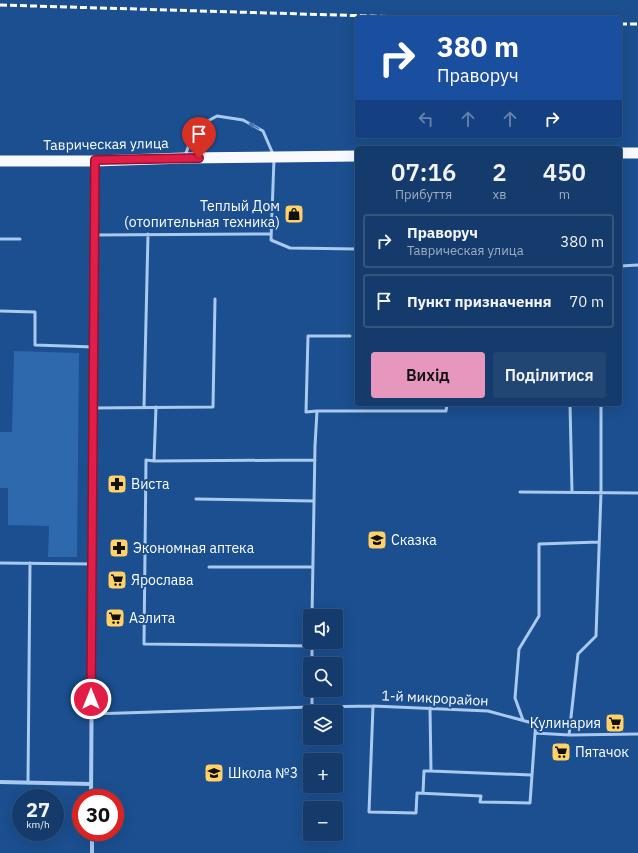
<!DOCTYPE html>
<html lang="uk">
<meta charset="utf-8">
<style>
body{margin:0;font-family:"IBM Plex Sans",sans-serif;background:#214673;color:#f1f3f6;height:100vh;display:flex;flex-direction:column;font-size:15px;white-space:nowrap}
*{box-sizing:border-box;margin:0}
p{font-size:13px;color:#9dadc1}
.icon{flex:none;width:22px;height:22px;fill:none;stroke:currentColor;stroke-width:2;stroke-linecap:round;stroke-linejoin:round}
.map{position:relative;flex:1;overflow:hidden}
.sheet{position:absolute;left:355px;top:146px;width:267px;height:260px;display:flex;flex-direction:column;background:#143b6b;border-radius:4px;box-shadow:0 4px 16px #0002,0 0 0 1px #33557e}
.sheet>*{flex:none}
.guide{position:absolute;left:355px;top:16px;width:267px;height:122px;border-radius:4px;box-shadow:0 4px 16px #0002,0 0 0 1px #33557e;background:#1a4fa0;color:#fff;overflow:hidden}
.controls{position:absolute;left:303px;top:609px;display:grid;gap:8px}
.controls a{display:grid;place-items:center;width:40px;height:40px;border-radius:4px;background:#143b6b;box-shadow:0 4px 16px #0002,0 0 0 1px #33557e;font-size:20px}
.speed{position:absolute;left:12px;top:789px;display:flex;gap:8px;font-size:20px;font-weight:700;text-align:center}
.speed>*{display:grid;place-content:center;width:52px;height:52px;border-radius:50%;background:#143b6b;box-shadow:0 4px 16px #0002,0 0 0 1px #33557e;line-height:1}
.speed small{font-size:10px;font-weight:400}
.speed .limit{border:6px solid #d22;background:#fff;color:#111}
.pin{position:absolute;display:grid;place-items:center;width:34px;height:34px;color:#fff;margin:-41px -17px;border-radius:50% 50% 50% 0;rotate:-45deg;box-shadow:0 0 4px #0007}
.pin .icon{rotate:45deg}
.me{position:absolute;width:44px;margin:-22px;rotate:0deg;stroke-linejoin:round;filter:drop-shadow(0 0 3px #0008)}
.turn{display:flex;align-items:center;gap:14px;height:84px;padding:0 16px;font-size:18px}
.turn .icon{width:52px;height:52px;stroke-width:2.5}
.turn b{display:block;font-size:28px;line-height:34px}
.lanes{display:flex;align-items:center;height:38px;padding:0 16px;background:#0003;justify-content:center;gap:20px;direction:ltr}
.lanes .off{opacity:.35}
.eta{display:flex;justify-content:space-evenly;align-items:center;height:68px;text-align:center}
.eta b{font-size:24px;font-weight:600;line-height:28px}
.primary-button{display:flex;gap:8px;margin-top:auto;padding:8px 16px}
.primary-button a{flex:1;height:46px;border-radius:4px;background:#e797bd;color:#111;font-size:16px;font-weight:600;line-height:46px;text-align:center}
.primary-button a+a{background:#214673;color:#f1f3f6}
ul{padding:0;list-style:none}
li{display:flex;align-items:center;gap:12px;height:54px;margin:0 8px 6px;padding:0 8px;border:2px solid #33557e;border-radius:4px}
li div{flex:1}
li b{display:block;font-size:15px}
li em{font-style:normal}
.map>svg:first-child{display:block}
.green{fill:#2e69ad}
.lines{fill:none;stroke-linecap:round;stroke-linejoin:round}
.service{stroke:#a9c9ee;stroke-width:3}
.minor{stroke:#a9c9ee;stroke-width:4}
.trunk{stroke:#f8faff;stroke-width:11}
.rail{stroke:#fff;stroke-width:3;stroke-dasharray:7 3;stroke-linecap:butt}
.oneway{fill:#4674ac}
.route-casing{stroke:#92132f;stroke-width:10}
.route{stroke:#e11d48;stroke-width:7}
.labels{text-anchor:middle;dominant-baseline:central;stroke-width:4;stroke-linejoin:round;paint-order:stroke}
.street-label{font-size:14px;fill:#fff;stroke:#1b4f8f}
.poi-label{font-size:14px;fill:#fff;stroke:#1b4f8f;text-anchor:start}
</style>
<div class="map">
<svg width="638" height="853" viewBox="0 0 638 853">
<rect width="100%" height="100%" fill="#1b4f8f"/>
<path class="green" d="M 14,351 L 79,353 L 77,557 L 48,557 L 49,526 L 8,525 L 8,488 L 0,488 L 0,432 L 12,432 Z"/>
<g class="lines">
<path class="service" d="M 185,156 L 195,128 L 217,116 L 243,120 L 263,131 L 273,154
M 274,159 L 271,240 L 290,248 L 357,249
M 94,235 L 271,234
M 0,239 L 20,239
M 620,266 L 638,265
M 0,311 L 35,312 L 35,345 L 94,347
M 570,404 L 572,492
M 144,407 L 148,234
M 156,407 L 154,461 L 146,460 L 144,644 L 312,646
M 93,408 L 213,407 L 215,299
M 317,411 L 446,411 L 447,404
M 154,461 L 315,460
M 520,492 L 638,493
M 196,499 L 314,501
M 0,563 L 92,564
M 209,567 L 313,567
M 312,616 L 315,446 L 317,411 L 306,412 L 308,336 L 350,336
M 312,664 L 312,642
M 312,707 L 373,706
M 430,708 L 431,771 L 531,775
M 91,714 L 312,707 L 312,690
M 523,720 L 515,698 L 519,649 L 539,616 L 539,544 L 599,542
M 535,733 L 530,803 L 480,802 L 481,796 L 417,793 L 416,813 L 369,812 L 373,706 L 488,711 L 536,724 L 535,733 L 569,735 L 638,734
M 569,735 L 578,654 L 596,636 L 601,492 L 601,404
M 28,783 L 30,563
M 423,793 L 424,771 L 431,771"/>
<path class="minor" d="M 0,782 L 91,784
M 91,798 L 95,161
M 92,832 L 92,853"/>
<path class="trunk" d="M 620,153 L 638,153
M 0,161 L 95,161 L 184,158 L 357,156"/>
<path class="rail" d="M 0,5 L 437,18
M 620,24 L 638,24"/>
</g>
<defs><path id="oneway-solid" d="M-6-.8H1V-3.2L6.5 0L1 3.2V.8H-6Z"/></defs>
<use class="oneway" href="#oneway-solid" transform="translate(254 126) rotate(-151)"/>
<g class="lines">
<defs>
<path id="route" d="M 91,699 L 95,160 L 199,158"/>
</defs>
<use href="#route" class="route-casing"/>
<use href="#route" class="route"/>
</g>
<defs>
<symbol id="shop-square" viewBox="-11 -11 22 22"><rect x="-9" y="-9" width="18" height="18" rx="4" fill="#ffd166" stroke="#1b4f8f"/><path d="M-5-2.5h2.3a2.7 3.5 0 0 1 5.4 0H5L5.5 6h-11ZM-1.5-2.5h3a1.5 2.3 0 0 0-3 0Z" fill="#111"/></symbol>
<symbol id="pharmacy-square" viewBox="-11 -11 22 22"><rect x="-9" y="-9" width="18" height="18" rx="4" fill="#ffd166" stroke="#1b4f8f"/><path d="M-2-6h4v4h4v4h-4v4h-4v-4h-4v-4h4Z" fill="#111"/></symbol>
<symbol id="school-square" viewBox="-11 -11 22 22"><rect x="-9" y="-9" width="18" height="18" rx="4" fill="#ffd166" stroke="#1b4f8f"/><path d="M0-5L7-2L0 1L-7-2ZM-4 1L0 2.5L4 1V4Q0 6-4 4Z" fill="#111"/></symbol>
<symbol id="supermarket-square" viewBox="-11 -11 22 22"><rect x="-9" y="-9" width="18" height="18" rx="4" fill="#ffd166" stroke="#1b4f8f"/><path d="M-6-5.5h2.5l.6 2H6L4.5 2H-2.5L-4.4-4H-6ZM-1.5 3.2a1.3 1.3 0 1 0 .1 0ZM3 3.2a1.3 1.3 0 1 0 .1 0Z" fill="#111"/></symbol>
</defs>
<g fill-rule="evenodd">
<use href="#shop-square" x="283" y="203" width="22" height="22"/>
<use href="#pharmacy-square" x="106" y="473" width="22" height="22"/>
<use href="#school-square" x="366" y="529" width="22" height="22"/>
<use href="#pharmacy-square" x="108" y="537" width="22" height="22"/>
<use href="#supermarket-square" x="106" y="569" width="22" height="22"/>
<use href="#supermarket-square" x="104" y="607" width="22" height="22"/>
<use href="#supermarket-square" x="604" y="712" width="22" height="22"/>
<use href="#supermarket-square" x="550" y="741" width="22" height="22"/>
<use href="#school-square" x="203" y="762" width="22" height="22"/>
</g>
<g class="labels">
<g class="street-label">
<text transform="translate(106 144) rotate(-1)">Таврическая улица</text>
<text transform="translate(435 698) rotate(3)">1-й микрорайон</text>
</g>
<g class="poi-label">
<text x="280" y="206" text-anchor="end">Теплый Дом<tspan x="280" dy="16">(отопительная техника)</tspan></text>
<text x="131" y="484">Виста</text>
<text x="391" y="540">Сказка</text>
<text x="133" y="548">Экономная аптека</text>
<text x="131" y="580">Ярослава</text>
<text x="129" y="618">Аэлита</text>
<text x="601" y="723" text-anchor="end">Кулинария</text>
<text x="575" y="752">Пятачок</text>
<text x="228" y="773">Школа №3</text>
</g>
</g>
</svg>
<div class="controls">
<a><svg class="icon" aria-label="sound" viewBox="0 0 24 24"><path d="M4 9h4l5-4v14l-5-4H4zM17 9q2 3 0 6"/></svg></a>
<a><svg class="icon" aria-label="search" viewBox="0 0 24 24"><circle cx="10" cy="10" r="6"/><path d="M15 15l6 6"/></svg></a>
<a><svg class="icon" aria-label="layers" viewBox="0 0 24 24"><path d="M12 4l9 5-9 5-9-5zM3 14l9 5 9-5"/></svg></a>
<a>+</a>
<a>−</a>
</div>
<div class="speed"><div>27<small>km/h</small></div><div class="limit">30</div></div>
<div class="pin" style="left:199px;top:158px;background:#d93025"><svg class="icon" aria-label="arrive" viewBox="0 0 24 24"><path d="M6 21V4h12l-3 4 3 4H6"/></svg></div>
<svg class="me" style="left:91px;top:699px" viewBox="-20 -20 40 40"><circle r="17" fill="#e11d48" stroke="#fff" stroke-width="3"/><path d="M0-11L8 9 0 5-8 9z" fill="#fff"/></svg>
<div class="guide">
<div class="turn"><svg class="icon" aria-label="right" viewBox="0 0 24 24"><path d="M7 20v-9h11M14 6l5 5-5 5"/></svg><div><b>380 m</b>Праворуч</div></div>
<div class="lanes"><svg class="icon off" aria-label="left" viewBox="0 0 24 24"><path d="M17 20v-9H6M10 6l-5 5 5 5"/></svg><svg class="icon off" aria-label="ahead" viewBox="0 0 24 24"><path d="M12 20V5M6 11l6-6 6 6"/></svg><svg class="icon off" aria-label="ahead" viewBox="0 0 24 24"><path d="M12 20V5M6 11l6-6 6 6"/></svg><svg class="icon" aria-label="right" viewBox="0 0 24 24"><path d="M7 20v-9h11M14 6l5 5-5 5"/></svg></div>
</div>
<section class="sheet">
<div class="eta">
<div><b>07:16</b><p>Прибуття</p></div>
<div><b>2</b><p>хв</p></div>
<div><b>450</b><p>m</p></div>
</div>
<ul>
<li><svg class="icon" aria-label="right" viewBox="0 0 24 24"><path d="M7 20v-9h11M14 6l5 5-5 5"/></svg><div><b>Праворуч</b><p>Таврическая улица</p></div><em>380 m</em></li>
<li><svg class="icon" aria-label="arrive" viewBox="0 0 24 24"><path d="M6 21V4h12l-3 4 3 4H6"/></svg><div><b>Пункт призначення</b></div><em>70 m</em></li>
</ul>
<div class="primary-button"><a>Вихід</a><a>Поділитися</a></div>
</section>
</div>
